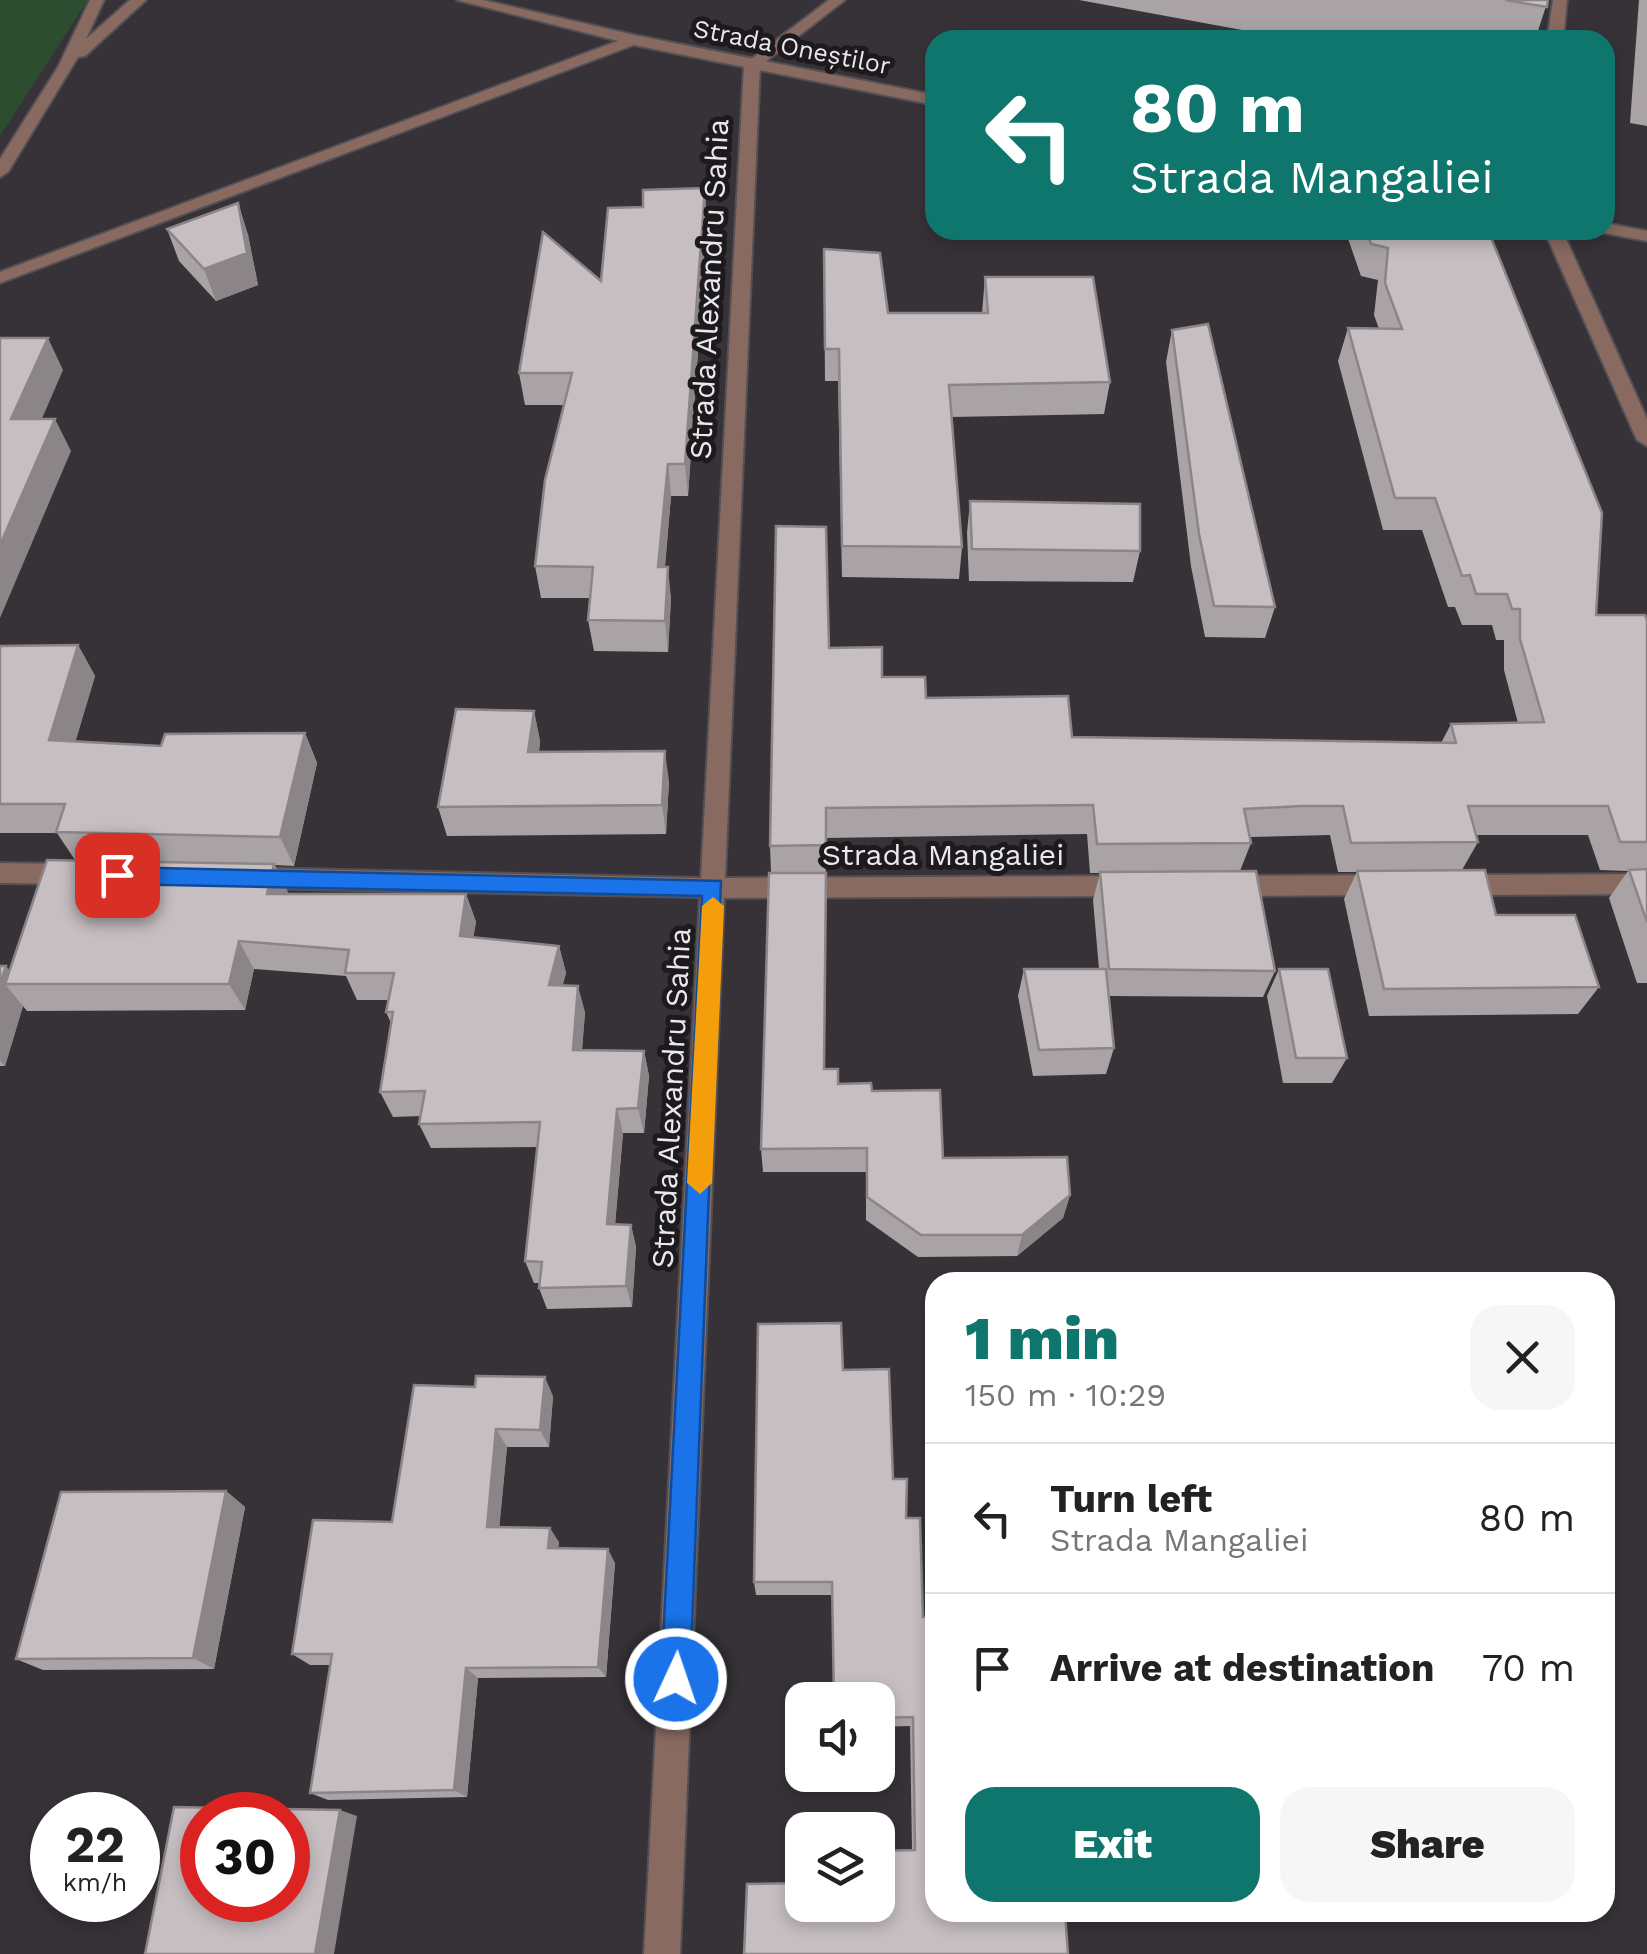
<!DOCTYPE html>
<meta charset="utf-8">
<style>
body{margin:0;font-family:"Work Sans",sans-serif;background:#f6f6f6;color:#222;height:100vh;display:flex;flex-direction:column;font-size:38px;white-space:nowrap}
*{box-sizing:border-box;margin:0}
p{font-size:32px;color:#767676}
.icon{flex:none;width:55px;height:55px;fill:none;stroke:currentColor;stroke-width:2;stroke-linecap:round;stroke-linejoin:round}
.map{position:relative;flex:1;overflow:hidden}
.side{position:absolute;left:925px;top:1272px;width:690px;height:650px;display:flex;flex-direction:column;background:#fff;border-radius:30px;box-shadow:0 5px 15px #0003}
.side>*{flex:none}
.banner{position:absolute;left:925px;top:30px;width:690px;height:210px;border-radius:30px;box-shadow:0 5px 15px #0003;background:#0f766e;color:#fff;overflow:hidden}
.buttons{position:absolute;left:785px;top:1682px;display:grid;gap:20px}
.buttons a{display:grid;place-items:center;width:110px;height:110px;border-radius:20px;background:#fff;box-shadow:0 5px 15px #0003;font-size:50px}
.speed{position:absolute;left:30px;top:1792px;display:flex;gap:20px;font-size:50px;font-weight:700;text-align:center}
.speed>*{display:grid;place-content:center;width:130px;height:130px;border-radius:50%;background:#fff;box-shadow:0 5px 15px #0003;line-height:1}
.speed small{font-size:25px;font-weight:400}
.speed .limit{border:15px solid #d22;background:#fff;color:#111}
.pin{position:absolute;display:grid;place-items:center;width:85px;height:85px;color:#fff;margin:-42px;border-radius:20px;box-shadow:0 5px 15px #0006}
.me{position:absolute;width:110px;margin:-55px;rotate:3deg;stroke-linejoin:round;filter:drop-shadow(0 0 8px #0008)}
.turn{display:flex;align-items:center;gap:35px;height:210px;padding:0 40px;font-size:45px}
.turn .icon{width:130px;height:130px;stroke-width:2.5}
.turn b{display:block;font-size:70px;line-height:85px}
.round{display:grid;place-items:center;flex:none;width:105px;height:105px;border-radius:30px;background:#f6f6f6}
.headline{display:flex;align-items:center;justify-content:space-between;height:170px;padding:0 40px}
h1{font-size:60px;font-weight:800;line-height:75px;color:#0f766e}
.button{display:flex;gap:20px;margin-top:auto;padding:20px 40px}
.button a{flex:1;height:115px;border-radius:30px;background:#0f766e;color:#fff;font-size:40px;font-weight:800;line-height:115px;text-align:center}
.button a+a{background:#f6f6f6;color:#222}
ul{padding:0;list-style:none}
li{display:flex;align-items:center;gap:30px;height:150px;padding:0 40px;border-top:2px solid #e0e0e0}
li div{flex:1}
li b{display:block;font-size:38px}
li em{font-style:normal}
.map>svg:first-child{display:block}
.green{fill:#2d4d30}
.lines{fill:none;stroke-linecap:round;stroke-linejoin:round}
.service-casing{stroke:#534f54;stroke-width:4}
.minor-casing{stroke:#534f54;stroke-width:4}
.tertiary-casing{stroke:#534f54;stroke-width:4}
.service{fill:#886a60;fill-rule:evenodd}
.minor{fill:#886a60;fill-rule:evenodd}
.tertiary{fill:#886a60;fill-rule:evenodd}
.wall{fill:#aaa3a6}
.shaded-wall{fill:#8b8587}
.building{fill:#c6bec1;stroke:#8b8587;stroke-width:2.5;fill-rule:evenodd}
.route{fill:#1a73e8;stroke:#114b97;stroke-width:2.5}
.slow{fill:#f59e0b}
.labels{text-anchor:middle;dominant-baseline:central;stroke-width:10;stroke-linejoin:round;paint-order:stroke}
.far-street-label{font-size:25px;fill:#ebe8eb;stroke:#1c1a1d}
.street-label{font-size:30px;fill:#ebe8eb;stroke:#1c1a1d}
</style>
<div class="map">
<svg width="1647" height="1954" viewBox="0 0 1647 1954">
<rect width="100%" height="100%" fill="#363237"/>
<path class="green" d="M 0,0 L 88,0 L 0,136 Z"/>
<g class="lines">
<defs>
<path id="service" d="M 829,0 L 845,0 L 757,68 L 747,68 L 747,62 Z
M 1553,0 L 1567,0 L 1563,40 L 1547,40 Z"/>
<path id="minor" d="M 634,35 L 642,40 L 639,43 L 0,283 L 0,272 Z
M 752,60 L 760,65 L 725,878 L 1130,876 L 1139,879 L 1142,886 L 1139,893 L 1130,896 L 724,898 L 680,1954 L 644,1954 L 700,897 L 250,888 L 238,878 L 250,868 L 701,878 L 744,65 Z
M 1544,230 L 1562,230 L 1647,419 L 1647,446 L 1637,440 Z
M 0,863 L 75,864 L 87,874 L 75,884 L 0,883 Z
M 1647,874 L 1647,894 L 1455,895 L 1443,885 L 1455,875 Z
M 1385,875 L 1397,885 L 1385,895 L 1225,896 L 1216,893 L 1213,886 L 1216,879 L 1225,876 Z"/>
<path id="tertiary" d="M 90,0 L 104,0 L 86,39 L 130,0 L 146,0 L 85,56 L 78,57 L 8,172 L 0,177 L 0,159 L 58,67 Z
M 457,0 L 483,0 L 634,35 L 935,95 L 935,105 L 634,45 Z
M 1605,223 L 1647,231 L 1647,241 L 1599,232 L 1605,230 Z"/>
</defs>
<use href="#service" class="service-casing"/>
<use href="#minor" class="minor-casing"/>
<use href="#tertiary" class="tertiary-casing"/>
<use href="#service" class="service"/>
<use href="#minor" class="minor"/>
<use href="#tertiary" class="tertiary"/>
</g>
<path class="wall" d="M 1079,0 L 1548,0 L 1535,40 L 1297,40 Z
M 1639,0 L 1647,0 L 1647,126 L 1630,123 Z
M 238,203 L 248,235 L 258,285 L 216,301 L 179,261 L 167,229 Z
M 707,220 L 688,496 L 671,496 L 665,567 L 671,598 L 668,652 L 594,651 L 588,620 L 591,598 L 541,598 L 535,566 L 564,405 L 525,405 L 519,373 L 601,281 Z
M 1345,230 L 1488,230 L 1596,615 L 1647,620 L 1647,983 L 1637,983 L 1609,898 L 1628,871 L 1600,870 L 1588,835 L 1476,835 L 1478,842 L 1462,870 L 1496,915 L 1599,987 L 1578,1014 L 1369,1016 L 1344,899 L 1357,872 L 1338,872 L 1330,835 L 1249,837 L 1251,843 L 1240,871 L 1275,971 L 1263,997 L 1109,996 L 1114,1048 L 1106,1074 L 1033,1076 L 1018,996 L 1024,969 L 1099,969 L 1093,900 L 1100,873 L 1090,873 L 1087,834 L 826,838 L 824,1069 L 838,1084 L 872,1091 L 943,1158 L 1070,1195 L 1063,1218 L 1017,1256 L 918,1257 L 866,1220 L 866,1172 L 763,1172 L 761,1149 L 771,873 L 770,846 L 829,648 L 882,677 L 926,698 L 1072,737 L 1441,743 L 1451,724 L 1518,723 L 1504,670 L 1504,640 L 1496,640 L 1492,625 L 1462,625 L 1455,607 L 1448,607 L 1422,530 L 1383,530 L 1338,361 L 1348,328 L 1379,329 L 1374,315 L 1378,280 L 1361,276 Z
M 824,249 L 888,313 L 982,313 L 985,277 L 1110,382 L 1104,414 L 952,417 L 962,547 L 959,579 L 842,577 L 838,381 L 825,381 Z
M 1172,330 L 1275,607 L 1265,638 L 1205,637 L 1191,566 L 1166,362 Z
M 970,501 L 1140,551 L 1133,582 L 969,581 L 967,533 Z
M 78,645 L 95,676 L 75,742 L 161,746 L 305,733 L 317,763 L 294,866 L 275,865 L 288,894 L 466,894 L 476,922 L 473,937 L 559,946 L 566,973 L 562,986 L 585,1012 L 582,1050 L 644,1051 L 649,1076 L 644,1133 L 623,1133 L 615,1225 L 631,1225 L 636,1247 L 632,1307 L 547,1309 L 539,1288 L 539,1283 L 534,1283 L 525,1261 L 538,1147 L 431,1148 L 419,1124 L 421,1116 L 393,1117 L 380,1092 L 391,1023 L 386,1012 L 389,1000 L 357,1000 L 346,976 L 254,969 L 245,1010 L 27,1011 L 23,1006 L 5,1066 L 0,1066 L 0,966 L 10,971 L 75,860 L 57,833 L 0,833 L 0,646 Z
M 534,711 L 540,741 L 539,752 L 669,781 L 666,834 L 447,836 L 438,807 Z
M 1279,969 L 1347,1058 L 1332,1083 L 1283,1083 L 1267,996 Z
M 843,1370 L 893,1479 L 906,1518 L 923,1617 L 935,1912 L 802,1905 L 912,1850 L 910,1726 L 878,1727 L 878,1700 L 832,1595 L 756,1595 L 754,1582 Z
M 414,1385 L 553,1396 L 549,1447 L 507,1447 L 499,1527 L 559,1542 L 558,1548 L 615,1563 L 606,1677 L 478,1678 L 467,1797 L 328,1800 L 310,1793 L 330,1665 L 310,1665 L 292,1654 L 392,1522 Z
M 226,1491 L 245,1507 L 214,1669 L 43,1670 L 16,1659 Z"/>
<path class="shaded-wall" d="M 705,188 L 707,220 L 688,496 L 685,464 Z
M 238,203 L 248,235 L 258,285 L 216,301 L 204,269 Z
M 48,338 L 63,370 L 28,451 L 11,419 Z
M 55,419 L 71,451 L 0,618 L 0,545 Z
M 668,464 L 671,496 L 662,598 L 658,567 Z
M 668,567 L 671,598 L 668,652 L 665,621 Z
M 78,645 L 95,676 L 67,770 L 49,740 Z
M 534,711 L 540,741 L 535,781 L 528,752 Z
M 305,733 L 317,763 L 294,866 L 280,837 Z
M 665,751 L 669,781 L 666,834 L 662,805 Z
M 274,864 L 288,892 L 281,922 L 267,894 Z
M 466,894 L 476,922 L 469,963 L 460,936 Z
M 239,941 L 254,969 L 245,1010 L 229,984 Z
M 559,946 L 566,973 L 556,1012 L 549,985 Z
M 6,966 L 21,984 L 5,984 L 23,1006 L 5,1066 L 0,1061 L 0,984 Z
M 578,986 L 585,1012 L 580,1076 L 573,1050 Z
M 644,1051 L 649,1076 L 644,1133 L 638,1108 Z
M 617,1109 L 623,1133 L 613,1247 L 607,1224 Z
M 1070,1195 L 1063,1218 L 1017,1256 L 1022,1235 Z
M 631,1225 L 636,1247 L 632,1307 L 626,1286 Z
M 545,1377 L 553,1396 L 549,1447 L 540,1430 Z
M 496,1429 L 507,1447 L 498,1542 L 487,1527 Z
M 226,1491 L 245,1507 L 214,1669 L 193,1658 Z
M 550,1528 L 559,1542 L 557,1562 L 548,1548 Z
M 608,1549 L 615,1563 L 606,1677 L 598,1667 Z
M 466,1668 L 478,1678 L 467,1797 L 454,1790 Z
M 340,1810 L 357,1816 L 334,1954 L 315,1954 Z"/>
<path class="building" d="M 1505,0 L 1548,0 L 1547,7 Z
M 705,188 L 685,464 L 668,464 L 658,567 L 668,567 L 665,621 L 588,620 L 593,567 L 535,566 L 545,480 L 572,373 L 519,373 L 543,232 L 601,281 L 608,208 L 643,207 L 643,190 Z
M 238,203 L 247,253 L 204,269 L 167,229 Z
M 1366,230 L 1488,230 L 1602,513 L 1596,615 L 1645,615 L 1647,620 L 1647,842 L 1620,842 L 1608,806 L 1468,806 L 1478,842 L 1351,843 L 1343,806 L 1301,806 L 1244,809 L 1251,843 L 1097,844 L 1093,805 L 826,808 L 826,845 L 770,846 L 776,526 L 826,527 L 829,648 L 882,647 L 882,677 L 925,677 L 926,698 L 1068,696 L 1072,737 L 1456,743 L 1451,724 L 1544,722 L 1520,639 L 1520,609 L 1512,609 L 1507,594 L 1476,594 L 1470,575 L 1462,576 L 1435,498 L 1395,498 L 1348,328 L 1402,329 L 1385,283 L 1388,248 L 1371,244 Z
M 824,249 L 880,253 L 888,313 L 988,313 L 985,277 L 1093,277 L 1110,382 L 949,385 L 962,547 L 842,546 L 839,349 L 825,349 Z
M 1208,324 L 1275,607 L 1214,606 L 1199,534 L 1172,330 Z
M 0,338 L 48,338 L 11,419 L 55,419 L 0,545 Z
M 970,501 L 1140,504 L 1140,551 L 972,549 Z
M 78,645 L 49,740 L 161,746 L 165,734 L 305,733 L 280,837 L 56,832 L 65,804 L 0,804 L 0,646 Z
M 456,709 L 534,711 L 528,752 L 665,751 L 662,805 L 438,807 Z
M 47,860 L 274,864 L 267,894 L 466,894 L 460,936 L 559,946 L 549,985 L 578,986 L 573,1050 L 644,1051 L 638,1108 L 617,1109 L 607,1224 L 631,1225 L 626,1286 L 539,1288 L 542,1262 L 525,1261 L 540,1122 L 419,1124 L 425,1091 L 380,1092 L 393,1012 L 386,1012 L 394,973 L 345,973 L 349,950 L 239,941 L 229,984 L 5,984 Z
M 1647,869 L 1647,922 L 1629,870 Z
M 1485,870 L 1496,915 L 1575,915 L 1599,987 L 1384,989 L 1357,871 Z
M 1256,871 L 1275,971 L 1109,969 L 1100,872 Z
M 769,873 L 826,873 L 824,1069 L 838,1069 L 838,1084 L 871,1083 L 872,1091 L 940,1090 L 943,1158 L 1067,1157 L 1070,1195 L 1022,1235 L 921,1235 L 867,1197 L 867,1148 L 761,1149 Z
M 0,966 L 6,966 L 0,984 Z
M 1024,969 L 1106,969 L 1114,1048 L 1039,1050 Z
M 1279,969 L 1328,969 L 1347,1058 L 1296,1058 Z
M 841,1323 L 843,1370 L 889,1369 L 893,1479 L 907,1479 L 906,1518 L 920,1518 L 923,1617 L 935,1616 L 935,1912 L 1065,1912 L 1068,1954 L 744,1954 L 747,1884 L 802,1883 L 802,1905 L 878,1905 L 878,1851 L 915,1850 L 913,1717 L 878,1718 L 878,1700 L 834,1700 L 832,1582 L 754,1582 L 758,1324 Z
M 476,1376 L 545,1377 L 540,1430 L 496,1429 L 487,1527 L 550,1528 L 548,1548 L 608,1549 L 598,1667 L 466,1668 L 454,1790 L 310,1793 L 332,1654 L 292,1654 L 313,1520 L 392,1522 L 414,1385 L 475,1387 Z
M 226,1491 L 193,1658 L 16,1659 L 61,1492 Z
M 174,1807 L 340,1810 L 315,1954 L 145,1954 ZM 202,1815 L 288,1815 L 288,1900 L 202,1900 Z"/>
<path class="route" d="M 117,867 L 721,881 L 690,1679 L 686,1689 L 676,1694 L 665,1689 L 661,1679 L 702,896 L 117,884 L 106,875 Z"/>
<path class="slow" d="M 713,897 L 724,906 L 712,1183 L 700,1194 L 687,1183 L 702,906 Z"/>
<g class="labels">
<g class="far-street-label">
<text transform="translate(792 47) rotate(11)">Strada Oneștilor</text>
</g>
<g class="street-label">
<text transform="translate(709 289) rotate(-87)">Strada Alexandru Sahia</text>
<text x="943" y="854">Strada Mangaliei</text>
<text transform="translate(671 1098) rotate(-87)">Strada Alexandru Sahia</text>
</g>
</g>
</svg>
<div class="buttons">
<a><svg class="icon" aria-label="sound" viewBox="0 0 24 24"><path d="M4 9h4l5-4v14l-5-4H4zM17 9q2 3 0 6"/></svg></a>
<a><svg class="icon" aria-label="layers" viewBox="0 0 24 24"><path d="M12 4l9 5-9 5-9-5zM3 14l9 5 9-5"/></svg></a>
</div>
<div class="speed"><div>22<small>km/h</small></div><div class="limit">30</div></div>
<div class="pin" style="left:117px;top:875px;background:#d93025"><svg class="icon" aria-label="arrive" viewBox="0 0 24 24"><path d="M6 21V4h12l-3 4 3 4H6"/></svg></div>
<svg class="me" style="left:676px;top:1679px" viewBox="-20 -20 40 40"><circle r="17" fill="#1a73e8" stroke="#fff" stroke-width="3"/><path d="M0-11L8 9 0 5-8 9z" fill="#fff"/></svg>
<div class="banner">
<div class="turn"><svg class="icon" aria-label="left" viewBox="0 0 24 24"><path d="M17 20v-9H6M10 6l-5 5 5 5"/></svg><div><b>80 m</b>Strada Mangaliei</div></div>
</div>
<section class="side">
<div class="headline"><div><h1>1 min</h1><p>150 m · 10:29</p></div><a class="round"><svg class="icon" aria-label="close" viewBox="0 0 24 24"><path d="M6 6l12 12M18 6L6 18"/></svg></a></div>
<ul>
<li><svg class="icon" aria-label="left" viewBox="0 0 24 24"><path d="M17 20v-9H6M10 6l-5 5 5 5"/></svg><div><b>Turn left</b><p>Strada Mangaliei</p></div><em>80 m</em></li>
<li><svg class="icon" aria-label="arrive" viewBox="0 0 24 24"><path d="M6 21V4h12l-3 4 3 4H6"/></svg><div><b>Arrive at destination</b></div><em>70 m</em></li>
</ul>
<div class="button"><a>Exit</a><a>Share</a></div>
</section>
</div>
